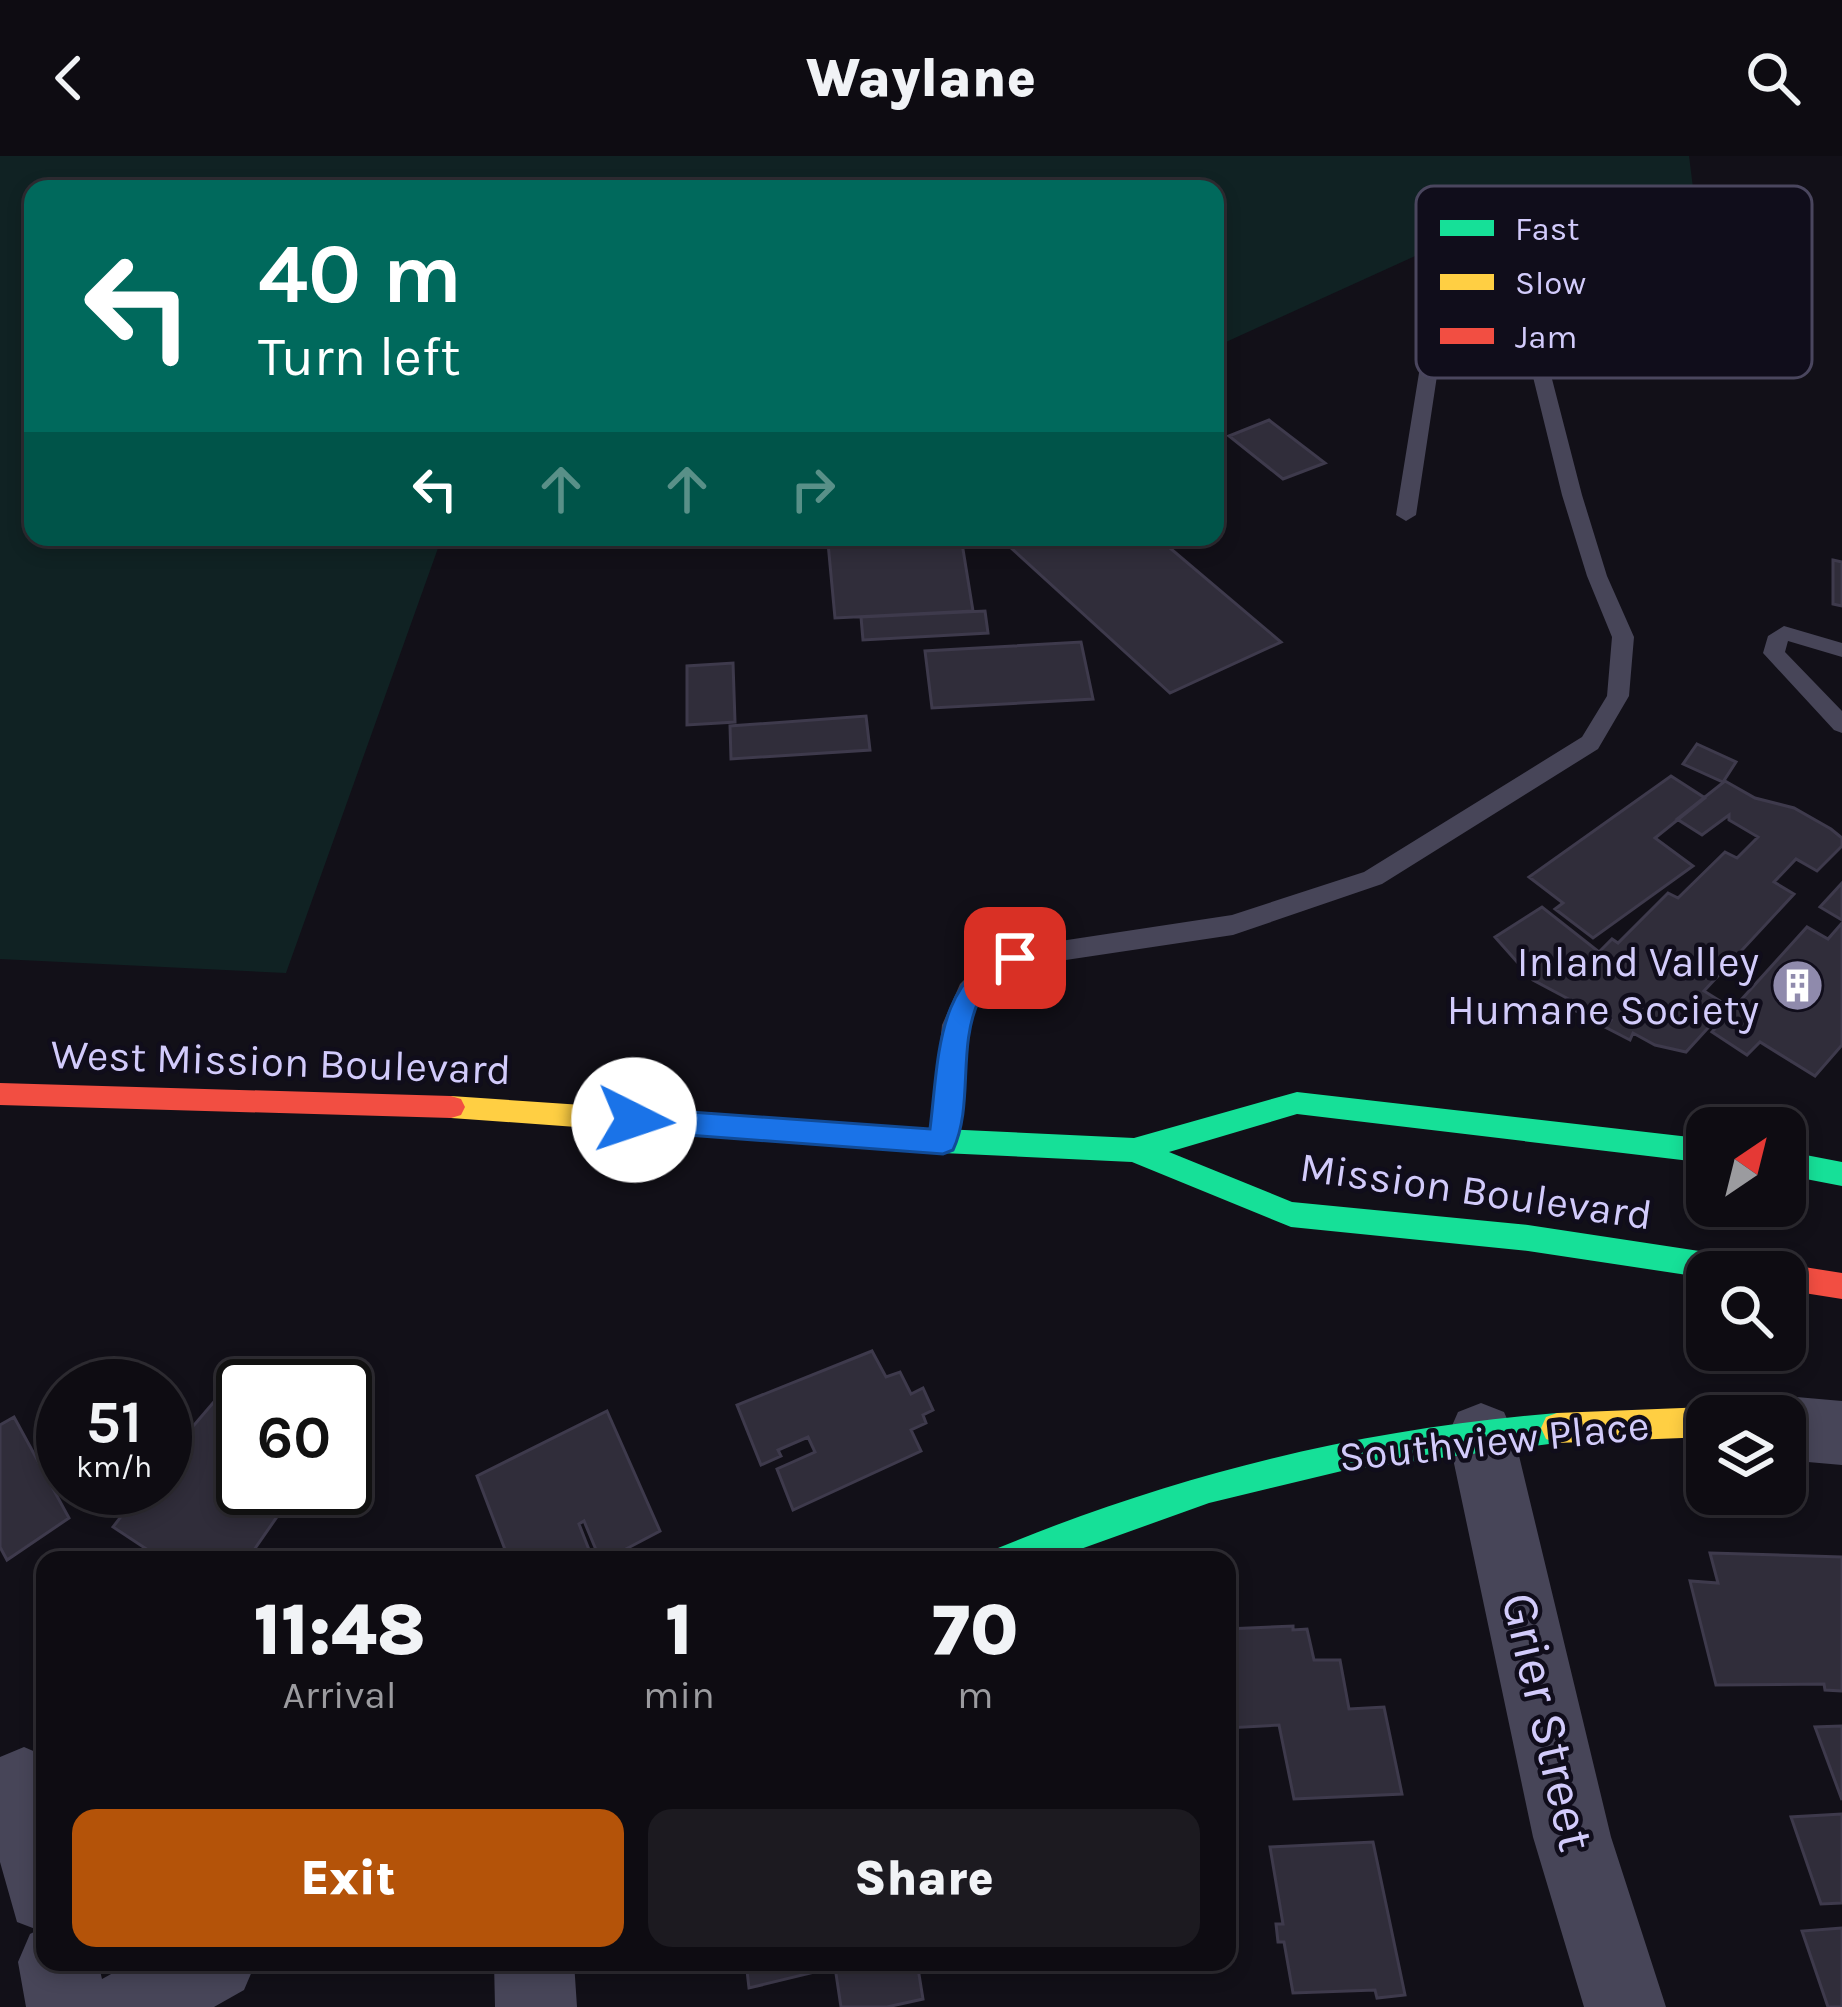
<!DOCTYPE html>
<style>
body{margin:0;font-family:Karla,sans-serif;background:#1c1a20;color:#f1f3f6;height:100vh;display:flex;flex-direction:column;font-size:45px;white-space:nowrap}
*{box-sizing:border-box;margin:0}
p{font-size:39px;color:#9b9b9f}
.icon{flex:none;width:66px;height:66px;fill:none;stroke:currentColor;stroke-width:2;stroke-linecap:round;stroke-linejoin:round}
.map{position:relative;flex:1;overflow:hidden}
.panel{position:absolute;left:36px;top:1395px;width:1200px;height:420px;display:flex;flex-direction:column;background:#0e0c12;border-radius:24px;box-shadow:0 6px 18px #0003,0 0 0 3px #2e2c32}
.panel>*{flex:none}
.top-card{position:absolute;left:24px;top:24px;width:1200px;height:366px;border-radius:24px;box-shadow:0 6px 18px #0003,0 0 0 3px #2e2c32;background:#00695c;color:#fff;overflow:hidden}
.needle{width:78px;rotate:35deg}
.buttons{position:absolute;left:1686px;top:951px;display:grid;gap:24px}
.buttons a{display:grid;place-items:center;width:120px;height:120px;border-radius:24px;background:#0e0c12;box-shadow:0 6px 18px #0003,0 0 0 3px #2e2c32;font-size:60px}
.speed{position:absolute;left:36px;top:1203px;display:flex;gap:24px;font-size:60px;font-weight:700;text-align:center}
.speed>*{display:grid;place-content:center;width:156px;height:156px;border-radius:50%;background:#0e0c12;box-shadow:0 6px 18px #0003,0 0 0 3px #2e2c32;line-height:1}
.speed small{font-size:30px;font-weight:400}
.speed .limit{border:6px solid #111;border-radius:18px;background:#fff;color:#111}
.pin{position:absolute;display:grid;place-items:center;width:102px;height:102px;color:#fff;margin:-51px;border-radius:24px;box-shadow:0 6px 18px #0006}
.me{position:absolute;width:132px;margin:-66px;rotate:94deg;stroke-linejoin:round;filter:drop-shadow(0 0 9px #0008)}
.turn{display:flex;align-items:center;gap:42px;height:252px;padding:0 36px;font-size:54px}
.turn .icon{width:156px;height:156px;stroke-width:2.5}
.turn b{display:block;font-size:84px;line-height:102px}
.lanes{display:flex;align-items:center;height:114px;padding:0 36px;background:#0003;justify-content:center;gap:60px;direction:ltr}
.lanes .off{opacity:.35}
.eta{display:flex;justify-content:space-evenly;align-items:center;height:204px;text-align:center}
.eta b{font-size:72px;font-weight:800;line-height:84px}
.primary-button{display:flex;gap:24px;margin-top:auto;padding:24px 36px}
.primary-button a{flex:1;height:138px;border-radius:24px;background:#b45309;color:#fff;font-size:48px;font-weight:800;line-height:138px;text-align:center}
.primary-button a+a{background:#1c1a20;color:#f1f3f6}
header{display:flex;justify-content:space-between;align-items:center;height:156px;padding:0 36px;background:#0e0c12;font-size:54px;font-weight:800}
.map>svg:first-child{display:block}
.green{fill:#102223}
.building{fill:#302d3a;stroke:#3e3a4c;stroke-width:3}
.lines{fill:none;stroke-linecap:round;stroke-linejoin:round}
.lane{fill:#474558;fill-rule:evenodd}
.street{fill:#474558;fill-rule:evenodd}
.fast{fill:#16e098;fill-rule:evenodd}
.slow{fill:#ffcf43;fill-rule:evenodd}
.jam{fill:#f24e42;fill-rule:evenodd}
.route{fill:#1a73e8;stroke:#114b97;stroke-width:3}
.labels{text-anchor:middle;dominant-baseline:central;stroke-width:9;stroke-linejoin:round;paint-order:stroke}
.poi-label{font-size:42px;fill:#d2cbfb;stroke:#100d1b;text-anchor:end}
.street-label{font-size:42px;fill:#d2cbfb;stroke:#100d1b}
.near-street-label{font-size:51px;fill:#d2cbfb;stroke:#100d1b}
.key{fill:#100d1b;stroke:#4a465e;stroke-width:3}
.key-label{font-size:33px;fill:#d2cbfb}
</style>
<header><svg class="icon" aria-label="back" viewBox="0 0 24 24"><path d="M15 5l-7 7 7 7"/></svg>Waylane<svg class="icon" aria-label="search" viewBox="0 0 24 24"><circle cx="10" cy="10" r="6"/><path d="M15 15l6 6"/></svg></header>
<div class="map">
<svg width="1842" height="1851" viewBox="0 0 1842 1851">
<rect width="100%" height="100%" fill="#121018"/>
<path class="green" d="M 0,0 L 1689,0 L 1696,56 L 1457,81 L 1215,191 L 1215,33 L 33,33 L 33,381 L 442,381 L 286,817 L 0,803 Z"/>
<path class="building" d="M 1269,264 L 1325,307 L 1283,323 L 1229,280 Z
M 961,381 L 973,455 L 835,462 L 828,387 Z
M 999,381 L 1157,381 L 1281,486 L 1170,537 Z
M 1833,404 L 1842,406 L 1842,450 L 1833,448 Z
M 985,455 L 988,477 L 863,484 L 861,461 Z
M 1081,486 L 1093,543 L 932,552 L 925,495 Z
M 733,507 L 735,566 L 687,569 L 687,510 Z
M 866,560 L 870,594 L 731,603 L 730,570 Z
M 1697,588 L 1736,606 L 1723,626 L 1683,608 Z
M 1671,620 L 1705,642 L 1655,682 L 1693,710 L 1593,782 L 1555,753 L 1563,747 L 1529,721 Z
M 1725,625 L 1755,642 L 1794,652 L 1831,673 L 1842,682 L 1842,690 L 1817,715 L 1796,703 L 1774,726 L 1794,738 L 1704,835 L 1728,850 L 1686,896 L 1655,889 L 1633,877 L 1630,884 L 1605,871 L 1611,864 L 1589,852 L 1584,859 L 1572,853 L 1576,847 L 1533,824 L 1495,781 L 1542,751 L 1599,796 L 1612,783 L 1618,787 L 1668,737 L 1678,742 L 1725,696 L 1737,702 L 1758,681 L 1729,664 L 1729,659 L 1702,679 L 1677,663 Z
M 1842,727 L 1842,764 L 1820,751 Z
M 1842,767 L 1842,889 L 1815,920 L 1760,886 L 1747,899 L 1712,876 L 1807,771 L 1828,783 Z
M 872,1195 L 886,1221 L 900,1216 L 911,1238 L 923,1232 L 933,1254 L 923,1259 L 926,1267 L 911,1274 L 921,1295 L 793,1354 L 777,1313 L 815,1296 L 808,1281 L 778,1294 L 781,1300 L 761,1309 L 737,1249 Z
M 236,1220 L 257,1230 L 243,1230 L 243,1332 L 297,1332 L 247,1404 L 163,1404 L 167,1399 L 161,1395 L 157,1400 L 113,1371 L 143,1332 L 165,1332 L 165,1303 Z
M 607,1255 L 660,1375 L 607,1403 L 605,1398 L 599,1401 L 584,1365 L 579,1368 L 593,1404 L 509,1404 L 477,1320 Z
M 14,1261 L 69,1362 L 7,1404 L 0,1391 L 0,1269 Z
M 1710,1397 L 1842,1401 L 1842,1535 L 1825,1534 L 1824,1528 L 1716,1529 L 1690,1425 L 1718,1427 Z
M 1293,1470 L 1293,1474 L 1307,1473 L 1314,1504 L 1340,1504 L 1349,1553 L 1384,1551 L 1402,1638 L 1294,1643 L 1279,1569 L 1227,1572 L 1227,1473 Z
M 1842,1570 L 1842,1644 L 1815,1571 Z
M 1842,1658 L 1842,1747 L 1821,1748 L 1791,1661 Z
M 1373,1686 L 1405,1839 L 1377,1842 L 1375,1834 L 1293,1837 L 1284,1786 L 1278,1786 L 1276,1768 L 1283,1768 L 1270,1691 Z
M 1842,1772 L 1842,1851 L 1828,1851 L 1802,1775 Z
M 746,1806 L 917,1806 L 923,1843 L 887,1851 L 841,1851 L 835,1811 L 749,1832 Z"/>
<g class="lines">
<path class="lane" d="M 1449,145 L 1501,145 L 1537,165 L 1582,339 L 1607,420 L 1634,481 L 1629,540 L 1598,593 L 1382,728 L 1233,779 L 1019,811 C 950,846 962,919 957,986 L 953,994 L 943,998 L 933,994 L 929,986 L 942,869 L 960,828 L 980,808 L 1015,792 L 1232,759 L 1364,716 L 1582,581 L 1607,540 L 1612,481 L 1587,420 L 1562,339 L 1520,168 L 1497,155 L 1460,154 L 1443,180 L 1416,359 L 1406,365 L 1396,359 L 1425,180 Z
M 1784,470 L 1842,487 L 1842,501 L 1788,485 L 1785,496 L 1842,555 L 1842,577 L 1834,574 L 1763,497 L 1768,480 Z"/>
<path class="street" d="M 1785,1240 L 1842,1245 L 1842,1309 L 1785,1304 L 1785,1260 L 1757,1260 L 1762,1249 Z
M 1481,1247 L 1504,1256 L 1514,1279 L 1611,1681 L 1666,1851 L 1584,1851 L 1533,1681 L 1448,1279 L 1458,1256 Z
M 24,1591 L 45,1600 L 45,1806 L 98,1806 L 102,1823 L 133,1806 L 256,1806 L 244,1834 L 214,1851 L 26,1851 L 18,1806 L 30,1778 L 38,1774 L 17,1766 L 0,1706 L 0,1601 Z
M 494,1806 L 574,1806 L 577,1851 L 495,1851 Z"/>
<path class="fast" d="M 1297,936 L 1707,983 L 1707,1007 L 1297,958 L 1169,996 L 1292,1046 L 1528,1069 L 1752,1103 L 1762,1107 L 1767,1116 L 1707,1116 L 1707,1122 L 1528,1095 L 1291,1071 L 1132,1006 L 921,996 L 911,992 L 907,984 L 911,976 L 921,972 L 1134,982 Z
M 1785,995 L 1842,1006 L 1842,1030 L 1785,1019 Z
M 1557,1257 L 1568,1261 L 1573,1272 L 1568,1283 L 1557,1287 L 1346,1314 L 1209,1347 L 1050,1404 L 993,1404 L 998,1392 C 1180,1317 1361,1273 1557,1257 Z"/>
<path class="slow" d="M 451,940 L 921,972 L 931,976 L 935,984 L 931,992 L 921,996 L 451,962 L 441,959 L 437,951 L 441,943 Z
M 1707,1251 L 1720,1260 L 1707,1260 L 1707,1281 L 1557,1287 L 1546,1283 L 1541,1272 L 1546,1261 L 1557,1257 Z"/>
<path class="jam" d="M 0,927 L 451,940 L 461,943 L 465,951 L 461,959 L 451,962 L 0,949 Z
M 1785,1108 L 1842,1117 L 1842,1143 L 1785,1134 L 1785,1116 L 1773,1116 Z"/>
</g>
<path class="route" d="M 1015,792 L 1024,794 L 1028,802 C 1016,820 990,822 979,844 C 957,891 974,949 953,994 L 943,998 L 634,975 L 624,972 L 620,964 L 624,955 L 634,952 L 930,973 C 939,903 935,817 1015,792 Z"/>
<defs>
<symbol id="building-disc" viewBox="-11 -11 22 22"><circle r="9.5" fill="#8f8aac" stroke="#100d1b"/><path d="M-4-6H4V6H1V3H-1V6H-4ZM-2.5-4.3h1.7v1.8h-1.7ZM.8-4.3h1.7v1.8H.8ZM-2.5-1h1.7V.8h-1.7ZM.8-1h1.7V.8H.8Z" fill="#fff"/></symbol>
</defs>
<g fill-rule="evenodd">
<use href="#building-disc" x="1768" y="800" width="59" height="59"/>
</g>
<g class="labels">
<g class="poi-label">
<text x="1759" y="806">Inland Valley<tspan x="1759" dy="48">Humane Society</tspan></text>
</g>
<g class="street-label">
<text transform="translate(281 906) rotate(2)">West Mission Boulevard</text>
<text transform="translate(1476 1035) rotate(8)">Mission Boulevard</text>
<text transform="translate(1494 1285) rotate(-6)">Southview Place</text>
</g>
<g class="near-street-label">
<text transform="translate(1548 1566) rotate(77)">Grier Street</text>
</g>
</g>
<rect x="1416" y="30" width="396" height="192" rx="18" class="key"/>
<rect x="1440" y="64" width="54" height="16" fill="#16e098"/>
<rect x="1440" y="118" width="54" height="16" fill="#ffcf43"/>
<rect x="1440" y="172" width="54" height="16" fill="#f24e42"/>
<g class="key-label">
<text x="1515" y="84">Fast</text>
<text x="1515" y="138">Slow</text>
<text x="1515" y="192">Jam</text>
</g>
</svg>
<div class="buttons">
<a><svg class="needle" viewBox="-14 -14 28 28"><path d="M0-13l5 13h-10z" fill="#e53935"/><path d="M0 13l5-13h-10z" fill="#9b9b9f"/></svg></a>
<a><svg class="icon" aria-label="search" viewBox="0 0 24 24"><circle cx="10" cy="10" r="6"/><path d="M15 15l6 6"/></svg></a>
<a><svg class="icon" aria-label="layers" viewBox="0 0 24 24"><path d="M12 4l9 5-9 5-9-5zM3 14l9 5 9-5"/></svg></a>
</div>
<div class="speed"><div>51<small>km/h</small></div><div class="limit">60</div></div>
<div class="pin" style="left:1015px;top:802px;background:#d93025"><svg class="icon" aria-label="arrive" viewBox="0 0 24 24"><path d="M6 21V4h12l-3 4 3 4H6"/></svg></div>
<svg class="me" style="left:634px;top:964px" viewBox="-20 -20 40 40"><circle r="19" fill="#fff"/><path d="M0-13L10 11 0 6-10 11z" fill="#1a73e8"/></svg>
<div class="top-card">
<div class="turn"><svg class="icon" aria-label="left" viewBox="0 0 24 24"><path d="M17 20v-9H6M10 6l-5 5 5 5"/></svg><div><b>40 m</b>Turn left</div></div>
<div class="lanes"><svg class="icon" aria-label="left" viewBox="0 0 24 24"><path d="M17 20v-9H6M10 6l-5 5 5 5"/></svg><svg class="icon off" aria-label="ahead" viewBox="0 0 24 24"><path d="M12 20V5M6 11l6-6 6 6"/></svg><svg class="icon off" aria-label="ahead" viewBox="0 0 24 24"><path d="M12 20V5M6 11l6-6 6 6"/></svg><svg class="icon off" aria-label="right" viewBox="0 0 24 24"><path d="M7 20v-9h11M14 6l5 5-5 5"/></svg></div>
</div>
<section class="panel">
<div class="eta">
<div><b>11:48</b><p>Arrival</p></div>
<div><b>1</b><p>min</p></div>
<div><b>70</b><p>m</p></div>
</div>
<div class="primary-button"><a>Exit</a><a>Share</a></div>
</section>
</div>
